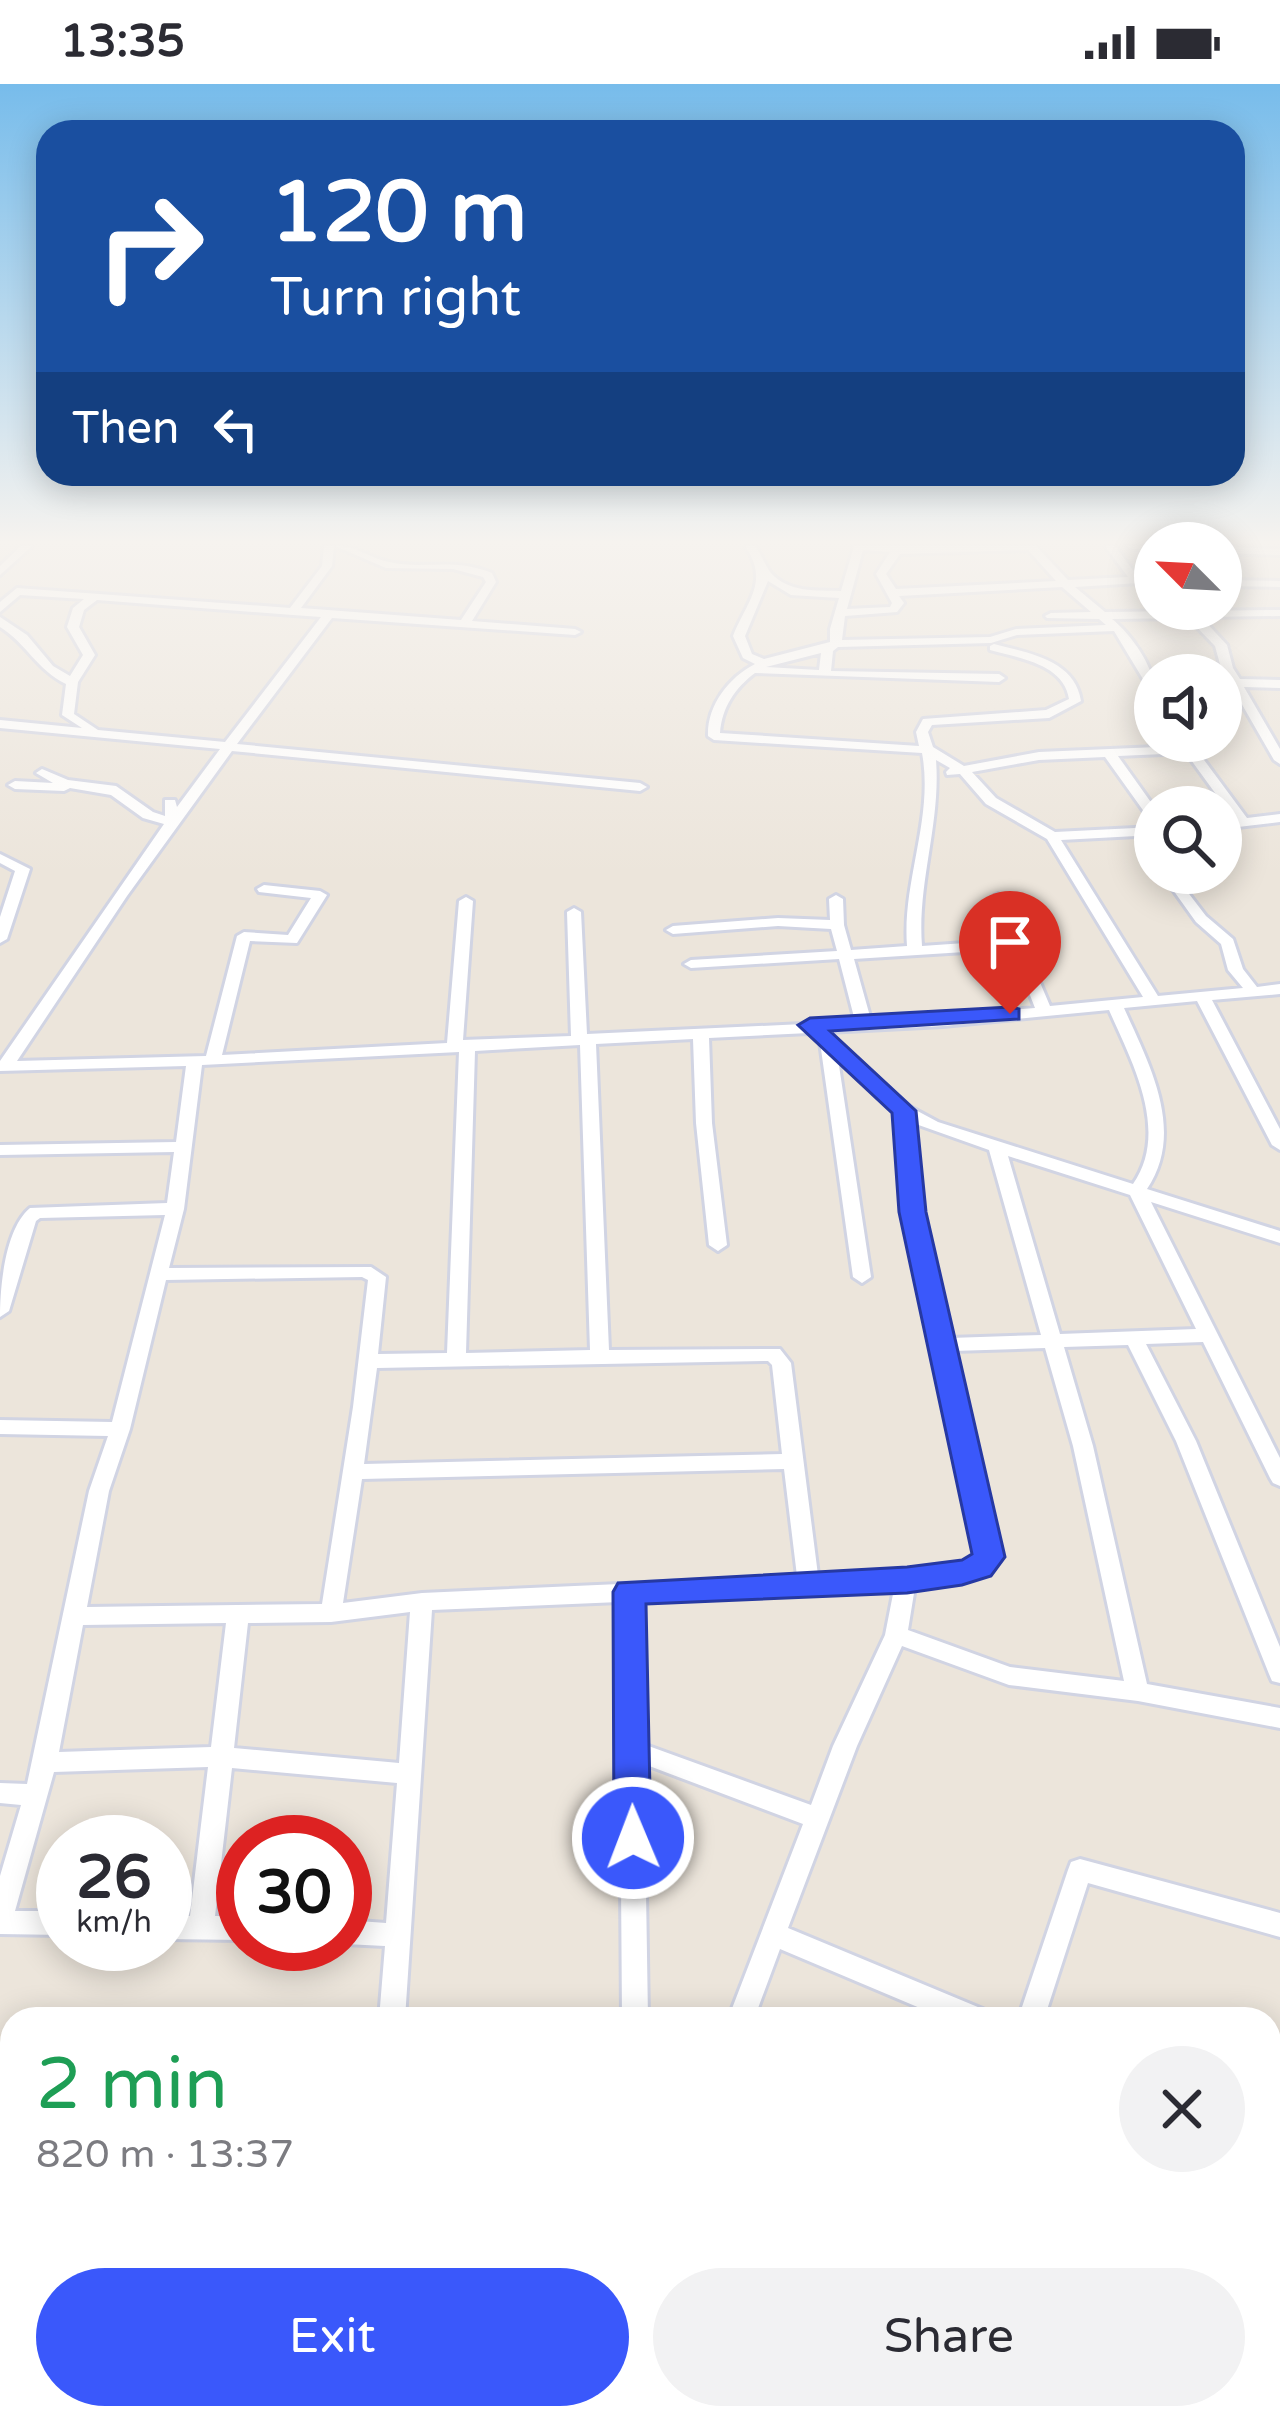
<!DOCTYPE html>
<meta charset="utf-8">
<style>
body{margin:0;font-family:"Varela Round",sans-serif;background:#f2f2f3;color:#2b2b33;height:100vh;display:flex;flex-direction:column;font-size:45px;white-space:nowrap}
*{box-sizing:border-box;margin:0}
p{font-size:39px;color:#7c7c81}
.icon{flex:none;width:66px;height:66px;fill:none;stroke:currentColor;stroke-width:2;stroke-linecap:round;stroke-linejoin:round}
.map{position:relative;flex:1;overflow:hidden}
.side{position:absolute;left:0px;top:1923px;width:1281px;height:423px;display:flex;flex-direction:column;background:#fff;border-radius:36px 36px 0 0;box-shadow:0 6px 30px #0003}
.side>*{flex:none}
.top-card{position:absolute;left:36px;top:36px;width:1209px;height:366px;border-radius:36px;box-shadow:0 6px 30px #0003;background:#1a4fa0;color:#fff;overflow:hidden}
.needle{width:78px;rotate:294deg}
.controls{position:absolute;left:1134px;top:438px;display:grid;gap:24px}
.controls a{display:grid;place-items:center;width:108px;height:108px;border-radius:50%;background:#fff;box-shadow:0 6px 30px #0003;font-size:60px}
.speed{position:absolute;left:36px;top:1731px;display:flex;gap:24px;font-size:60px;font-weight:700;text-align:center}
.speed>*{display:grid;place-content:center;width:156px;height:156px;border-radius:50%;background:#fff;box-shadow:0 6px 30px #0003;line-height:1}
.speed small{font-size:30px;font-weight:400}
.speed .limit{border:18px solid #d22;background:#fff;color:#111}
.pin{position:absolute;display:grid;place-items:center;width:102px;height:102px;color:#fff;margin:-123px -51px;border-radius:50% 50% 50% 0;rotate:-45deg;box-shadow:0 0 12px #0007}
.pin .icon{rotate:45deg}
.me{position:absolute;width:132px;margin:-66px;rotate:359deg;stroke-linejoin:round;filter:drop-shadow(0 0 9px #0008)}
.turn{display:flex;align-items:center;gap:42px;height:252px;padding:0 36px;font-size:54px}
.turn .icon{width:156px;height:156px;stroke-width:2.5}
.turn b{display:block;font-size:84px;line-height:102px}
.then{display:flex;align-items:center;height:114px;padding:0 36px;background:#0003;gap:24px;font-size:45px}
.round{display:grid;place-items:center;flex:none;width:126px;height:126px;border-radius:63px;background:#f2f2f3}
.head{display:flex;align-items:center;justify-content:space-between;height:204px;padding:0 36px}
h1{font-size:72px;font-weight:600;line-height:90px;color:#1e9e55}
.button{display:flex;gap:24px;margin-top:auto;padding:24px 36px}
.button a{flex:1;height:138px;border-radius:72px;background:#3a58fb;color:#fff;font-size:48px;font-weight:600;line-height:138px;text-align:center}
.button a+a{background:#f2f2f3;color:#2b2b33}
.status{display:flex;justify-content:space-between;align-items:center;height:84px;padding:0 60px;background:#fff;direction:ltr}
.status svg{height:33px;fill:currentColor}
.map>svg:first-child{display:block}
.lines{fill:none;stroke-linecap:round;stroke-linejoin:round}
.minor-casing{stroke:#d1d4e3;stroke-width:6}
.minor{fill:#fff;fill-rule:evenodd}
.route{fill:#3a58fb;stroke:#2639a3;stroke-width:3}
</style>
<div class="status"><b>13:35</b><svg viewBox="0 0 49 12"><path d="M0 12V9h3v3zM5 12V6h3v6zM10 12V3h3v9zM15 12V0h3v12zM26 1h20v11H26zM47 4h2v5h-2z"/></svg></div>
<div class="map">
<svg width="1280" height="2345" viewBox="0 0 1280 2345">
<rect width="100%" height="100%" fill="#ece5db"/>
<g class="lines">
<defs>
<path id="minor" d="M 21,462 L 32,462 L 0,491 L 0,482 Z
M 324,462 L 334,462 L 332,482 L 301,524 L 461,536 L 486,498 L 483,493 L 453,485 L 386,484 L 335,462 C 358,462 367,473 389,478 C 424,486 453,473 492,489 L 496,498 L 472,537 L 575,545 L 581,548 L 575,551 L 332,534 L 237,660 L 640,699 L 647,703 L 640,707 L 232,667 L 127,812 L 17,977 L 206,972 L 237,852 L 244,848 L 288,851 L 311,814 L 259,808 L 257,805 L 264,801 L 320,807 L 327,811 L 297,859 L 250,857 L 222,971 L 447,959 L 459,817 L 466,813 L 473,817 L 463,956 L 571,952 L 567,828 L 574,824 L 581,828 L 587,950 L 803,940 L 810,936 L 817,939 L 855,937 L 839,875 L 691,884 L 684,880 L 691,876 L 837,867 L 831,845 L 778,842 L 673,850 L 666,846 L 673,842 L 778,834 L 830,836 L 829,815 L 836,811 L 843,815 L 844,841 L 851,866 L 907,862 C 902,797 934,734 922,669 L 714,656 L 708,652 C 707,622 728,594 755,580 L 743,574 L 733,552 C 747,517 770,498 745,462 L 755,462 C 761,470 766,483 771,489 C 789,509 816,506 841,507 L 854,462 L 1036,462 L 1068,496 L 1128,493 L 1105,462 L 1115,462 L 1138,493 L 1155,492 L 1155,498 L 1075,503 L 1105,528 L 1280,526 L 1280,532 L 1201,533 L 1227,561 L 1233,584 L 1240,595 L 1280,596 L 1280,604 L 1244,603 L 1280,665 L 1280,680 L 1274,676 L 1221,584 L 1215,562 L 1188,534 L 1112,535 C 1131,550 1155,584 1155,609 L 1149,605 L 1114,547 L 1017,551 L 991,559 L 838,563 L 833,567 L 831,587 L 999,590 L 1005,594 L 999,598 L 755,589 C 735,604 722,623 720,649 L 919,662 L 916,648 L 923,635 L 1046,626 L 1069,615 C 1064,580 1019,574 990,566 L 990,562 L 994,560 C 1028,569 1075,576 1081,617 L 1049,634 L 932,641 L 928,648 L 933,663 L 964,682 L 1039,668 L 1181,662 L 1178,657 L 1190,657 L 1247,734 L 1280,730 L 1280,738 L 1221,745 L 1221,737 L 1234,735 L 1186,669 L 1118,672 L 1155,724 L 1155,737 L 1150,736 L 1105,673 L 1039,676 L 972,688 L 996,714 L 1055,748 L 1155,743 L 1155,751 L 1061,756 L 1158,912 L 1243,904 L 1228,886 L 1221,860 L 1196,838 L 1161,789 L 1173,789 L 1206,832 L 1233,855 L 1243,885 L 1257,903 L 1280,900 L 1280,910 L 1212,916 L 1280,1045 L 1280,1066 L 1272,1061 L 1197,917 L 1124,924 C 1149,980 1186,1047 1147,1105 L 1280,1147 L 1280,1159 L 1151,1118 L 1280,1374 L 1280,1402 L 1273,1399 L 1270,1394 L 1203,1258 L 1146,1260 L 1196,1357 L 1280,1563 L 1280,1599 L 1272,1597 L 1269,1590 L 1176,1357 L 1128,1261 L 1064,1263 L 1093,1362 L 1147,1600 L 1280,1624 L 1280,1644 L 1138,1617 L 1009,1601 L 902,1562 L 857,1662 L 788,1844 L 985,1926 L 989,1935 L 946,1935 L 780,1865 L 754,1935 L 728,1935 L 803,1740 L 644,1680 L 648,1935 L 622,1935 L 619,1518 L 432,1526 L 405,1935 L 379,1935 L 385,1862 L 345,1860 L 345,1836 L 386,1839 L 397,1699 L 232,1684 L 215,1832 L 243,1832 L 243,1856 L 165,1855 L 165,1831 L 190,1832 L 208,1683 L 54,1688 L 15,1827 L 63,1827 L 63,1851 L 0,1850 L 0,1792 L 21,1721 L 0,1719 L 0,1699 L 27,1700 L 89,1407 L 108,1352 L 0,1350 L 0,1336 L 112,1338 L 165,1131 L 40,1134 L 36,1137 L 9,1227 L 0,1233 C 0,1202 5,1145 30,1124 L 167,1119 L 174,1068 L 0,1071 L 0,1061 L 176,1058 L 186,982 L 0,987 L 0,977 L 164,740 L 143,734 L 111,711 L 70,704 L 64,707 L 15,705 L 8,701 L 15,697 L 53,699 L 36,689 L 42,685 L 68,696 L 116,702 L 153,728 L 165,732 L 165,716 L 175,716 L 177,723 L 220,665 L 0,644 L 0,636 L 82,644 L 62,631 L 66,600 C 37,586 27,560 0,543 L 0,533 L 27,551 L 53,582 L 70,592 L 83,571 L 67,543 L 73,524 L 84,515 L 20,511 L 0,528 L 0,518 L 17,504 L 290,524 L 322,482 ZM 863,466 L 890,468 L 876,490 L 892,519 L 890,523 L 847,525 ZM 1028,466 L 1056,497 L 896,505 L 886,490 L 900,470 ZM 768,497 L 791,511 L 839,514 L 830,545 L 830,558 L 764,575 L 752,570 L 745,552 ZM 1062,503 L 1091,528 L 1051,529 L 1045,532 L 1047,534 L 1099,535 L 1106,541 L 1016,545 L 990,553 L 842,556 L 845,532 L 897,528 L 904,519 L 899,512 ZM 97,516 L 293,531 L 321,533 L 225,658 L 98,646 L 74,630 L 78,598 L 95,571 L 79,543 L 84,526 ZM 821,569 L 819,586 L 766,583 ZM 936,676 L 950,684 L 946,688 L 947,691 L 960,690 L 986,720 L 1047,755 L 1143,913 L 1050,922 L 1025,863 L 1027,860 L 1023,856 L 1005,814 L 998,810 L 991,814 L 1008,856 L 922,862 C 917,799 941,739 936,676 ZM 1012,865 L 1035,924 L 871,936 L 854,875 ZM 1109,926 C 1132,978 1170,1047 1133,1100 L 938,1038 L 910,1023 L 827,948 L 943,942 ZM 809,949 L 820,958 L 853,1193 L 862,1199 L 871,1193 L 838,975 L 896,1028 L 904,1128 L 978,1471 C 955,1492 852,1490 818,1491 L 791,1279 L 780,1265 L 609,1266 L 596,960 L 693,955 L 696,1039 L 709,1161 L 718,1167 L 727,1161 L 712,1039 L 709,954 ZM 580,961 L 590,1266 L 466,1269 L 475,967 ZM 459,968 L 447,1269 L 378,1270 L 386,1193 L 371,1183 L 169,1184 L 184,1125 L 202,981 ZM 913,1039 L 989,1066 L 1041,1251 L 950,1254 L 922,1128 ZM 1008,1072 L 1130,1111 L 1196,1245 L 1060,1250 ZM 362,1193 L 368,1196 L 353,1323 L 322,1520 L 87,1523 L 109,1407 L 130,1345 L 166,1196 ZM 1045,1264 L 1073,1362 L 1124,1597 L 1010,1583 L 908,1546 L 915,1503 C 946,1499 981,1501 1000,1473 L 953,1267 ZM 768,1277 L 772,1281 L 782,1370 L 364,1380 L 377,1284 ZM 784,1385 L 797,1492 L 422,1509 L 343,1519 L 362,1395 ZM 894,1505 L 885,1551 L 833,1662 L 811,1721 L 643,1660 L 641,1517 ZM 410,1528 L 399,1679 L 234,1664 L 248,1539 L 331,1538 ZM 226,1539 L 211,1663 L 59,1668 L 83,1541 Z
M 1127,462 L 1155,462 L 1155,466 L 1132,465 Z
M 1221,463 L 1280,465 L 1280,471 L 1221,469 Z
M 1221,496 L 1280,497 L 1280,503 L 1221,502 Z
M 0,770 L 30,785 L 7,855 L 0,859 L 0,833 L 15,787 L 0,779 Z
M 1080,1775 L 1280,1829 L 1280,1853 L 1088,1799 L 1044,1935 L 1018,1935 L 1068,1786 L 1071,1778 Z
M 0,2011 L 12,2011 L 12,2037 L 0,2037 Z
M 1280,2039 L 1280,2115 L 1269,2122 L 1269,2047 Z
M 1269,2256 L 1280,2261 L 1280,2291 L 1269,2286 Z
M 72,2334 L 102,2334 L 101,2345 L 71,2345 Z
M 500,2334 L 554,2334 L 559,2345 L 505,2345 Z
M 1208,2334 L 1238,2334 L 1235,2345 L 1205,2345 Z"/>
</defs>
<use href="#minor" class="minor-casing"/>
<use href="#minor" class="minor"/>
</g>
<linearGradient id="sky" x2="0" y2="1"><stop stop-color="#77bceb"/><stop offset="0.58" stop-color="#f6f3ef"/><stop offset="1" stop-color="#f6f3ef" stop-opacity="0"/></linearGradient>
<rect width="1280" height="790" fill="url(#sky)"/>
<path class="route" d="M 1010,923 L 1019,925 L 1019,935 L 830,947 L 916,1027 L 926,1128 L 1005,1473 L 991,1492 L 962,1501 L 907,1509 L 646,1520 L 651,1754 L 646,1765 L 633,1770 L 620,1765 L 614,1754 L 613,1508 L 618,1499 L 907,1483 L 962,1476 L 972,1470 L 899,1128 L 892,1029 L 798,941 L 810,934 Z"/>
</svg>
<div class="controls">
<a><svg class="needle" viewBox="-14 -14 28 28"><path d="M0-13l5 13h-10z" fill="#e53935"/><path d="M0 13l5-13h-10z" fill="#7c7c81"/></svg></a>
<a><svg class="icon" aria-label="sound" viewBox="0 0 24 24"><path d="M4 9h4l5-4v14l-5-4H4zM17 9q2 3 0 6"/></svg></a>
<a><svg class="icon" aria-label="search" viewBox="0 0 24 24"><circle cx="10" cy="10" r="6"/><path d="M15 15l6 6"/></svg></a>
</div>
<div class="speed"><div>26<small>km/h</small></div><div class="limit">30</div></div>
<div class="pin" style="left:1010px;top:930px;background:#d93025"><svg class="icon" aria-label="arrive" viewBox="0 0 24 24"><path d="M6 21V4h12l-3 4 3 4H6"/></svg></div>
<svg class="me" style="left:633px;top:1754px" viewBox="-20 -20 40 40"><circle r="17" fill="#3a58fb" stroke="#fff" stroke-width="3"/><path d="M0-11L8 9 0 5-8 9z" fill="#fff"/></svg>
<div class="top-card">
<div class="turn"><svg class="icon" aria-label="right" viewBox="0 0 24 24"><path d="M7 20v-9h11M14 6l5 5-5 5"/></svg><div><b>120 m</b>Turn right</div></div>
<div class="then">Then<svg class="icon" aria-label="left" viewBox="0 0 24 24"><path d="M17 20v-9H6M10 6l-5 5 5 5"/></svg></div>
</div>
<section class="side">
<div class="head"><div><h1>2 min</h1><p>820 m · 13:37</p></div><a class="round"><svg class="icon" aria-label="close" viewBox="0 0 24 24"><path d="M6 6l12 12M18 6L6 18"/></svg></a></div>
<div class="button"><a>Exit</a><a>Share</a></div>
</section>
</div>
